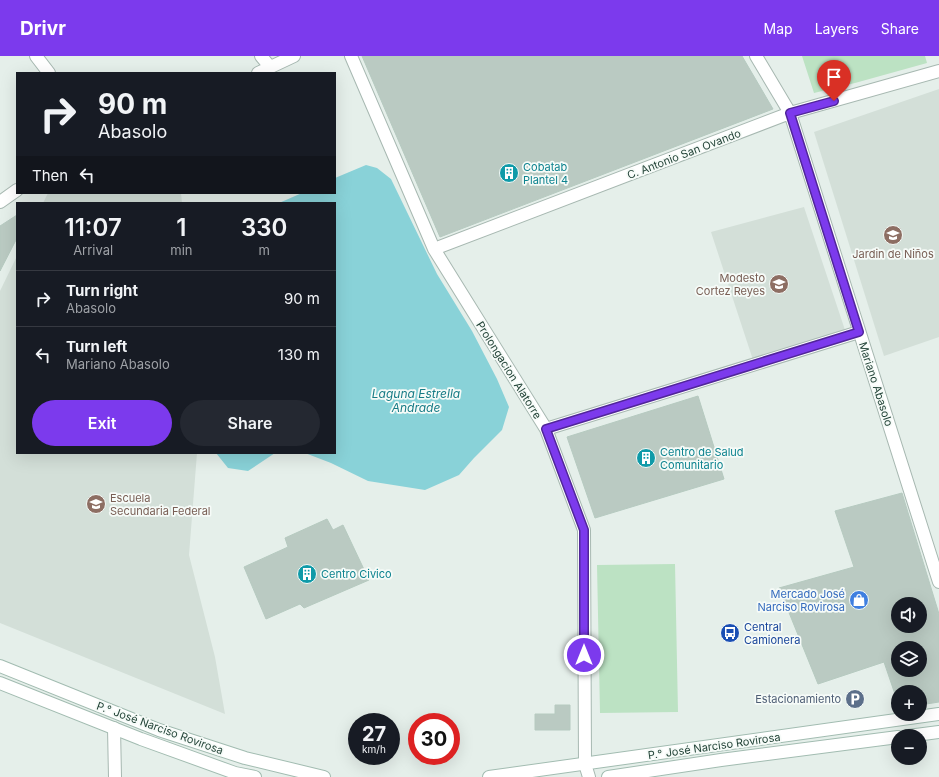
<!DOCTYPE html>
<meta charset="utf-8">
<style>
body{margin:0;font-family:Inter,sans-serif;background:#242831;color:#f1f3f6;height:100vh;display:flex;flex-direction:column;font-size:15px;white-space:nowrap}
*{box-sizing:border-box;margin:0}
p{font-size:13px;color:#9ea1a6}
.icon{flex:none;width:22px;height:22px;fill:none;stroke:currentColor;stroke-width:2;stroke-linecap:round;stroke-linejoin:round}
.map{position:relative;flex:1;overflow:hidden}
.panel{position:absolute;left:16px;top:146px;width:320px;height:252px;display:flex;flex-direction:column;background:#171b24;border-radius:0px;box-shadow:0 4px 16px #0002}
.panel>*{flex:none}
.guide{position:absolute;left:16px;top:16px;width:320px;height:122px;border-radius:0px;box-shadow:0 4px 16px #0002;background:#171b24;color:#f1f3f6;overflow:hidden}
.buttons{position:absolute;left:891px;top:541px;display:grid;gap:8px}
.buttons a{display:grid;place-items:center;width:36px;height:36px;border-radius:50%;background:#171b24;box-shadow:0 4px 16px #0002;font-size:20px}
.speed{position:absolute;left:348px;top:657px;display:flex;gap:8px;font-size:20px;font-weight:700;text-align:center}
.speed>*{display:grid;place-content:center;width:52px;height:52px;border-radius:50%;background:#171b24;box-shadow:0 4px 16px #0002;line-height:1}
.speed small{font-size:10px;font-weight:400}
.speed .limit{border:6px solid #d22;background:#fff;color:#111}
.pin{position:absolute;display:grid;place-items:center;width:34px;height:34px;color:#fff;margin:-41px -17px;border-radius:50% 50% 50% 0;rotate:-45deg;box-shadow:0 0 4px #0007}
.pin .icon{rotate:45deg}
.me{position:absolute;width:44px;margin:-22px;rotate:0deg;stroke-linejoin:round;filter:drop-shadow(0 0 3px #0008)}
.turn{display:flex;align-items:center;gap:14px;height:84px;padding:0 16px;font-size:18px}
.turn .icon{width:52px;height:52px;stroke-width:2.5}
.turn b{display:block;font-size:28px;line-height:34px}
.then{display:flex;align-items:center;height:38px;padding:0 16px;background:#0003;gap:8px;font-size:15px}
.eta{display:flex;justify-content:space-evenly;align-items:center;height:68px;text-align:center}
.eta b{font-size:24px;font-weight:600;line-height:28px}
.cta{display:flex;gap:8px;margin-top:auto;padding:8px 16px}
.cta a{flex:1;height:46px;border-radius:24px;background:#7c3aed;color:#fff;font-size:16px;font-weight:600;line-height:46px;text-align:center}
.cta a+a{background:#242831;color:#f1f3f6}
ul{padding:0;list-style:none}
li{display:flex;align-items:center;gap:12px;height:56px;padding:0 16px;border-top:1px solid #363941}
li div{flex:1}
li b{display:block;font-size:15px}
li em{font-style:normal}
header{display:flex;align-items:center;gap:24px;box-sizing:border-box;height:56px;padding:0 20px;background:#7c3aed;color:#fff}
header strong{font-size:19px}
nav{display:flex;gap:22px;margin-inline-start:auto;font-size:14px}
.map>svg:first-child{display:block}
.built{fill:#d3dfd8}
.green{fill:#bce2c3}
.water{fill:#89d2d8}
.building{fill:#bacac2;stroke:#b6cac0;fill-rule:evenodd}
.lines{fill:none;stroke-linecap:round;stroke-linejoin:round}
.minor-casing{stroke:#a7b8b1;stroke-width:14}
.secondary-casing{stroke:#a2bcb1;stroke-width:14}
.minor{stroke:#fff;stroke-width:12}
.secondary{stroke:#fff;stroke-width:12}
.route-casing{stroke:#51269a;stroke-width:10}
.route{stroke:#7c3aed;stroke-width:7}
.labels{text-anchor:middle;dominant-baseline:central;stroke-width:3.5;stroke-linejoin:round;paint-order:stroke}
.street-label{font-size:11px;fill:#224337;stroke:#f6fbf8}
.culture-label{font-size:11px;fill:#0d838f;stroke:#f6fbf8;text-anchor:start}
.education-label{font-size:11px;fill:#785e54;stroke:#f6fbf8}
.shop-label{font-size:11px;fill:#366cbe;stroke:#f6fbf8;text-anchor:end}
.transit-label{font-size:11px;fill:#164399;stroke:#f6fbf8;text-anchor:start}
.service-label{font-size:11px;fill:#4e5e75;stroke:#f6fbf8;text-anchor:end}
.water-label{font-size:12px;font-style:italic;fill:#167b85;stroke:#f6fbf8}
</style>
<header>
<strong>Drivr</strong>
<nav><a>Map</a><a>Layers</a><a>Share</a></nav>
</header>
<div class="map">
<svg width="939" height="721" viewBox="0 0 939 721">
<rect width="100%" height="100%" fill="#e5efea"/>
<path class="built" d="M 939,33 L 939,281 L 884,300 L 814,76 Z
M 48,137 L 181,137 L 182,147 L 43,147 Z
M 804,151 L 847,280 L 753,304 L 711,176 Z
M 17,200 L 17,397 L 197,397 L 189,499 L 215,601 L 225,658 L 0,567 L 0,235 Z"/>
<path class="green" d="M 802,0 L 925,0 L 927,7 L 855,27 L 814,37 Z
M 675,508 L 678,656 L 600,657 L 597,509 Z"/>
<path class="water" d="M 366,109 L 377,112 L 391,123 L 437,218 L 472,275 L 497,323 L 509,351 L 502,374 L 474,402 L 459,419 L 425,434 L 368,425 L 331,407 L 305,397 L 335,397 L 335,147 L 279,147 L 302,137 L 335,137 L 335,122 Z
M 216,397 L 275,397 L 248,415 L 228,412 Z"/>
<path class="building" d="M 362,0 L 742,0 L 773,53 L 440,181 Z
M 17,159 L 17,182 L 0,215 L 0,170 Z
M 698,340 L 724,423 L 595,462 L 567,381 Z
M 902,437 L 939,558 L 939,646 L 920,649 L 920,636 L 898,636 L 898,647 L 884,606 L 818,628 L 779,532 L 854,511 L 835,455 ZM 898,548 L 920,548 L 920,570 L 898,570 ZM 898,592 L 920,592 L 920,614 L 898,614 Z
M 327,463 L 333,474 L 343,469 L 369,524 L 304,552 L 300,548 L 266,563 L 244,511 L 288,491 L 285,482 Z
M 555,649 L 570,649 L 570,674 L 535,674 L 535,658 L 555,658 Z"/>
<g class="lines">
<defs>
<path id="minor" d="M 36,0 L 49,17
M 261,0 L 270,11
M 351,0 L 434,193 L 546,373 L 584,474 L 585,708 L 589,721
M 756,0 L 790,57 L 939,526
M 258,17 L 294,0
M 0,146 L 17,134
M 434,193 L 790,57 L 939,15
M 546,373 L 859,276
M 114,672 L 115,721"/>
<path id="secondary" d="M 0,610 L 159,674 L 245,702 L 324,721
M 0,627 L 141,683 L 235,717 L 255,721
M 908,680 L 939,676
M 489,721 L 939,658
M 608,721 L 721,704 L 898,681"/>
</defs>
<use href="#minor" class="minor-casing"/>
<use href="#secondary" class="secondary-casing"/>
<use href="#minor" class="minor"/>
<use href="#secondary" class="secondary"/>
</g>
<g class="lines">
<defs>
<path id="route" d="M 584,599 L 584,474 L 546,373 L 859,276 L 790,57 L 834,45"/>
</defs>
<use href="#route" class="route-casing"/>
<use href="#route" class="route"/>
</g>
<defs>
<symbol id="building-disc" viewBox="-11 -11 22 22"><circle r="9.5" fill="#0f9aa8" stroke="#f6fbf8"/><path d="M-4-6H4V6H1V3H-1V6H-4ZM-2.5-4.3h1.7v1.8h-1.7ZM.8-4.3h1.7v1.8H.8ZM-2.5-1h1.7V.8h-1.7ZM.8-1h1.7V.8H.8Z" fill="#fff"/></symbol>
<symbol id="school-disc" viewBox="-11 -11 22 22"><circle r="9.5" fill="#8d6e63" stroke="#f6fbf8"/><path d="M0-5L7-2L0 1L-7-2ZM-4 1L0 2.5L4 1V4Q0 6-4 4Z" fill="#fff"/></symbol>
<symbol id="shop-disc" viewBox="-11 -11 22 22"><circle r="9.5" fill="#3f7fe0" stroke="#f6fbf8"/><path d="M-5-2.5h2.3a2.7 3.5 0 0 1 5.4 0H5L5.5 6h-11ZM-1.5-2.5h3a1.5 2.3 0 0 0-3 0Z" fill="#fff"/></symbol>
<symbol id="bus-disc" viewBox="-11 -11 22 22"><circle r="9.5" fill="#1a4fb4" stroke="#f6fbf8"/><path d="M-5-6H5V4H4V6H2V4H-2V6H-4V4H-5ZM-3.5-4V0h7V-4ZM-3.5 1.2v1.5H-2V1.2ZM2 1.2v1.5H3.5V1.2Z" fill="#fff"/></symbol>
<symbol id="parking-disc" viewBox="-11 -11 22 22"><circle r="9.5" fill="#5c6f8a" stroke="#f6fbf8"/><path d="M-3.5-5.5H1a3.5 3.5 0 0 1 0 7H-1V5.5H-3.5ZM-1-3.4V-.6H.8a1.4 1.4 0 0 0 0-2.8Z" fill="#fff"/></symbol>
</defs>
<g fill-rule="evenodd">
<use href="#building-disc" x="498" y="106" width="22" height="22"/>
<use href="#school-disc" x="882" y="168" width="22" height="22"/>
<use href="#school-disc" x="768" y="217" width="22" height="22"/>
<use href="#building-disc" x="635" y="391" width="22" height="22"/>
<use href="#school-disc" x="85" y="437" width="22" height="22"/>
<use href="#building-disc" x="296" y="507" width="22" height="22"/>
<use href="#shop-disc" x="848" y="533" width="22" height="22"/>
<use href="#bus-disc" x="719" y="566" width="22" height="22"/>
<use href="#parking-disc" x="844" y="632" width="22" height="22"/>
</g>
<g class="labels">
<g class="street-label">
<text transform="translate(684 98) rotate(-21)">C. Antonio San Ovando</text>
<text transform="translate(509 314) rotate(58)">Prolongacion Alatorre</text>
<text transform="translate(876 328) rotate(72)">Mariano Abasolo</text>
<text transform="translate(160 672) rotate(20)">P.° José Narciso Rovirosa</text>
<text transform="translate(714 690) rotate(-8)">P.° José Narciso Rovirosa</text>
</g>
<g class="culture-label">
<text x="523" y="111">Cobatab<tspan x="523" dy="13">Plantel 4</tspan></text>
<text x="660" y="396">Centro de Salud<tspan x="660" dy="13">Comunitario</tspan></text>
<text x="321" y="518">Centro Civico</text>
</g>
<g class="education-label">
<text x="893" y="198">Jardin de Niños</text>
<text x="765" y="222" text-anchor="end">Modesto<tspan x="765" dy="13">Cortez Reyes</tspan></text>
<text x="110" y="442" text-anchor="start">Escuela<tspan x="110" dy="13">Secundaria Federal</tspan></text>
</g>
<g class="shop-label">
<text x="845" y="538">Mercado José<tspan x="845" dy="13">Narciso Rovirosa</tspan></text>
</g>
<g class="transit-label">
<text x="744" y="571">Central<tspan x="744" dy="13">Camionera</tspan></text>
</g>
<g class="service-label">
<text x="841" y="643">Estacionamiento</text>
</g>
<g class="water-label">
<text x="416" y="337">Laguna Estrella<tspan x="416" dy="14">Andrade</tspan></text>
</g>
</g>
</svg>
<div class="buttons">
<a><svg class="icon" aria-label="sound" viewBox="0 0 24 24"><path d="M4 9h4l5-4v14l-5-4H4zM17 9q2 3 0 6"/></svg></a>
<a><svg class="icon" aria-label="layers" viewBox="0 0 24 24"><path d="M12 4l9 5-9 5-9-5zM3 14l9 5 9-5"/></svg></a>
<a>+</a>
<a>−</a>
</div>
<div class="speed"><div>27<small>km/h</small></div><div class="limit">30</div></div>
<div class="pin" style="left:834px;top:45px;background:#d93025"><svg class="icon" aria-label="arrive" viewBox="0 0 24 24"><path d="M6 21V4h12l-3 4 3 4H6"/></svg></div>
<svg class="me" style="left:584px;top:599px" viewBox="-20 -20 40 40"><circle r="17" fill="#7c3aed" stroke="#fff" stroke-width="3"/><path d="M0-11L8 9 0 5-8 9z" fill="#fff"/></svg>
<div class="guide">
<div class="turn"><svg class="icon" aria-label="right" viewBox="0 0 24 24"><path d="M7 20v-9h11M14 6l5 5-5 5"/></svg><div><b>90 m</b>Abasolo</div></div>
<div class="then">Then<svg class="icon" aria-label="left" viewBox="0 0 24 24"><path d="M17 20v-9H6M10 6l-5 5 5 5"/></svg></div>
</div>
<section class="panel">
<div class="eta">
<div><b>11:07</b><p>Arrival</p></div>
<div><b>1</b><p>min</p></div>
<div><b>330</b><p>m</p></div>
</div>
<ul>
<li><svg class="icon" aria-label="right" viewBox="0 0 24 24"><path d="M7 20v-9h11M14 6l5 5-5 5"/></svg><div><b>Turn right</b><p>Abasolo</p></div><em>90 m</em></li>
<li><svg class="icon" aria-label="left" viewBox="0 0 24 24"><path d="M17 20v-9H6M10 6l-5 5 5 5"/></svg><div><b>Turn left</b><p>Mariano Abasolo</p></div><em>130 m</em></li>
</ul>
<div class="cta"><a>Exit</a><a>Share</a></div>
</section>
</div>
